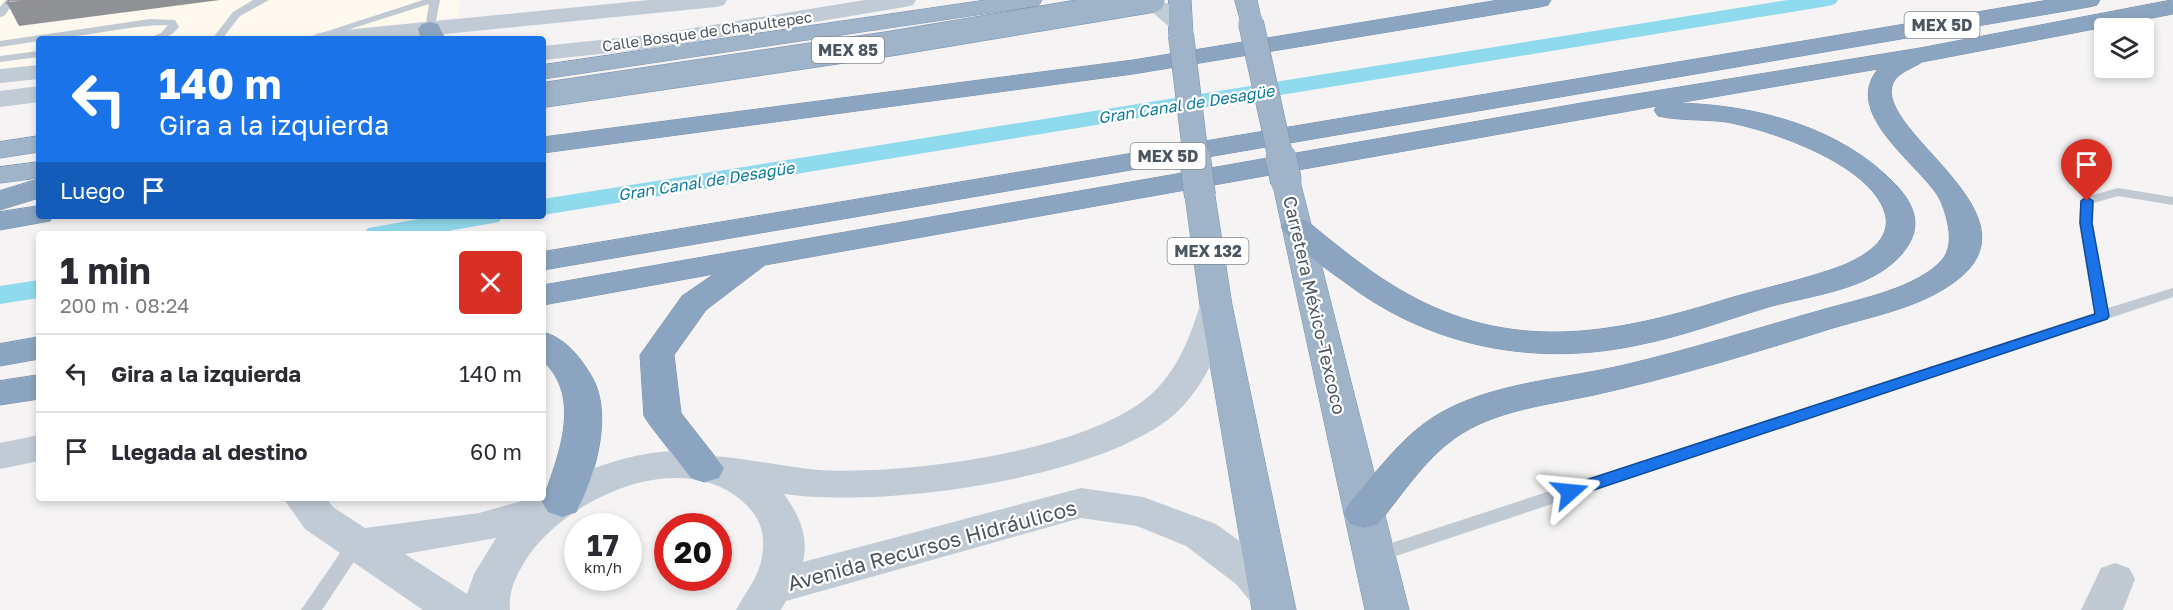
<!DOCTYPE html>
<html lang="es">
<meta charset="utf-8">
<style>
body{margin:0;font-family:"Golos Text",sans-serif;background:#f2f2f3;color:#2b2b33;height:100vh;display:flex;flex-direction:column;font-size:22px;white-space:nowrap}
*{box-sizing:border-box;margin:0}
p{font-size:20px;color:#7c7c81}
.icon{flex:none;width:33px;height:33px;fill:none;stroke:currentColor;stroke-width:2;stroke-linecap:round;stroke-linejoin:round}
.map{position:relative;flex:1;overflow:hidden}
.details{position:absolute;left:36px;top:231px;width:510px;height:270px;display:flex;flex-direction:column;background:#fff;border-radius:6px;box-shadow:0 3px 9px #0003}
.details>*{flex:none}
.guide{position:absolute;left:36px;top:36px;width:510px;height:183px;border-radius:6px;box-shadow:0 3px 9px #0003;background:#1a73e8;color:#fff;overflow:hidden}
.controls{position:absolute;left:2094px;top:18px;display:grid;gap:12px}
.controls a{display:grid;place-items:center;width:60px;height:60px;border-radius:6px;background:#fff;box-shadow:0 3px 9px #0003;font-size:30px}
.speed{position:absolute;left:564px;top:513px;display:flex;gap:12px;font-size:30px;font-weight:700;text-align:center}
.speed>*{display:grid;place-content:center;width:78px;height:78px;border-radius:50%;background:#fff;box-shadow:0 3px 9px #0003;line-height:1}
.speed small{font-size:15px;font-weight:400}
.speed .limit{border:9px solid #d22;background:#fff;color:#111}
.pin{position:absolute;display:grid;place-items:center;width:51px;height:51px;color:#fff;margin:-62px -26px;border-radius:50% 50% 50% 0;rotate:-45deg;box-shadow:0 0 6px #0007}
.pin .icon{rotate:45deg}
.me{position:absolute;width:66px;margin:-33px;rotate:72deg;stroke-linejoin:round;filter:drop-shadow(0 0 4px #0008)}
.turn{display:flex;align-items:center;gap:21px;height:126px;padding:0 24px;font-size:27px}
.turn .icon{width:78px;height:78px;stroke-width:2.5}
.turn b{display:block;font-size:42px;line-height:51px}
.then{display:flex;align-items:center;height:57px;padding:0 24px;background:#0003;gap:12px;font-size:22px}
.round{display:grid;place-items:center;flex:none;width:63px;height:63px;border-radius:6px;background:#f2f2f3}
.summary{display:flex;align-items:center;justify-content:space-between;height:102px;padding:0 24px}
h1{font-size:36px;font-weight:700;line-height:45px}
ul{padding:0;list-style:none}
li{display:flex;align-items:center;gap:18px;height:78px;padding:0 24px;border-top:2px solid #e1e1e2}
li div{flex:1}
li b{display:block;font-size:22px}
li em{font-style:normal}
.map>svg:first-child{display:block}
.commercial{fill:#fdf9ef}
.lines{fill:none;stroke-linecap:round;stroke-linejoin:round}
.canal{fill:#90daee;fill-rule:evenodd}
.trunk-casing{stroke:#7690ad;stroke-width:1}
.motorway-casing{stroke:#7690ad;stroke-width:1}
.service{fill:#c1cad2;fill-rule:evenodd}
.minor{fill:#c1cad2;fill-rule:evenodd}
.secondary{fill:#c1cbd6;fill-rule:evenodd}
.trunk{fill:#9fb4c9;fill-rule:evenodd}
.motorway{fill:#8ba5c1;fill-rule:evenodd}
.trunk-bridge-far1-casing{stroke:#7690ad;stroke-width:26;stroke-linecap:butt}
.trunk-bridge-casing{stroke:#7690ad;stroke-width:32;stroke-linecap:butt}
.trunk-bridge-far1{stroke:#9fb4c9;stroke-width:25}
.trunk-bridge{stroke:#9fb4c9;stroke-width:31}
.shaded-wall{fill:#909195}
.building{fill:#cdcfd5;stroke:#909195;stroke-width:1.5}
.route{fill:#1a73e8;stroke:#114b97;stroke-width:1.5}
.labels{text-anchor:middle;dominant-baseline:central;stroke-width:4.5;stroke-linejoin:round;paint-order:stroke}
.far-street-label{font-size:15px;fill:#4a5661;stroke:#fff}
.shield{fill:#fff;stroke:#808990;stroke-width:1.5}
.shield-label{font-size:16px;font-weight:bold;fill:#4a5661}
.far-water-label{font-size:16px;font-style:italic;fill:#0c7c9b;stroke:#fff}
.street-label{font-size:18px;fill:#4a5661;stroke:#fff}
.near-street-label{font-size:21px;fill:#4a5661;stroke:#fff}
</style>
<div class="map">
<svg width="2173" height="610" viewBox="0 0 2173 610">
<rect width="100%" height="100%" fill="#f5f3f3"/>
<path class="commercial" d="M 0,0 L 460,0 L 459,17 L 274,39 L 39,39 L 39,67 L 0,72 Z"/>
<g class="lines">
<path class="canal" d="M 1788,0 L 1838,0 L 1835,4 L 1828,6 L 543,215 L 543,199 Z
M 436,216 L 503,216 L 499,222 L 431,234 L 363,234 L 368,228 Z
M 39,280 L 39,298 L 0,304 L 0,286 Z"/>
<defs>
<path id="trunk" d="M 986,0 L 1042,0 L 1039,5 L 1031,7 L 543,79 L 543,65 Z
M 1169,0 L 1191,0 L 1193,35 L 1189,40 L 1173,40 L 1169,35 Z
M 1235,0 L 1257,0 L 1262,23 L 1259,28 L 1243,28 Z
M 39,136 L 39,152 L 0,158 L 0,142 Z
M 39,162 L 39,178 L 0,183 L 0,167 Z
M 1286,172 L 1296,175 L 1300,181 L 1409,610 L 1365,610 L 1272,181 L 1276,175 Z
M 1200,187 L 1210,190 L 1215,196 L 1232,305 L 1296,610 L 1252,610 L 1200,305 L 1185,196 L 1190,190 Z"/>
<path id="motorway" d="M 1499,0 L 1551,0 L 1548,5 L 1540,7 L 1133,74 L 543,153 L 543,137 L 1133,60 Z
M 2049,0 L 2100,0 L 2097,5 L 2089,7 L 543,270 L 543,252 Z
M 2173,0 L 2173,14 L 1922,62 C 1914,68 1898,72 1893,83 C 1872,131 2049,216 1953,283 C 1918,308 1873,316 1833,328 C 1754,353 1675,377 1594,395 C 1547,405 1495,410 1455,438 C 1424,460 1402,495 1378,524 L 1364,528 L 1350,524 L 1344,513 L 1350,502 C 1379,470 1404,432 1444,411 C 1498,382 1565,379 1624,365 C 1692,349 1758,328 1825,309 C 1860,299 1917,288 1942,260 C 1949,252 1950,241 1949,231 C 1947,218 1944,207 1938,196 C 1916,162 1842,113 1878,69 L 1678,103 C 1756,105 1842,127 1897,186 C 1918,209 1922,231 1901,255 C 1871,289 1814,295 1772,306 C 1728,319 1684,336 1638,345 C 1540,366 1440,349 1357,291 C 1334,274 1297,250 1281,227 L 1285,221 L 1296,218 L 1307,221 C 1340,248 1375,277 1413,297 C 1520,354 1621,332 1730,298 C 1768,287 1807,279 1844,265 C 1864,256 1893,240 1885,213 C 1870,164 1771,130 1726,122 C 1704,119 1680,121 1658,116 L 1654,110 L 1657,106 L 765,265 L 706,310 L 674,355 L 681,413 L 724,468 L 719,478 L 705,482 L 691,478 L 650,425 L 644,416 L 640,355 L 682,296 L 714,274 L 543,305 L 543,285 L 1587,102 L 1920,48 Z
M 430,22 L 438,24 L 445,39 L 421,39 L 418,29 L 422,24 Z
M 39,179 L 39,198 L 0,210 L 0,191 Z
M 39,206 L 39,216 L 53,216 L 50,221 L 0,230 L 0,212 Z
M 543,332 C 558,336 570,346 580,359 C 588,370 596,381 599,395 C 608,430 593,482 576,512 L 562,517 L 548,512 L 542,502 C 557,459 584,398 543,361 Z
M 39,337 L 39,359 L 0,366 L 0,344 Z
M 39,375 L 39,399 L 0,405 L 0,381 Z"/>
</defs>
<use href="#trunk" class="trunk-casing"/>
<use href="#motorway" class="motorway-casing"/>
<path class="service" d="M 6,0 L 16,0 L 4,16 L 0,17 L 0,7 Z
M 253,0 L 269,0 L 240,16 L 222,39 L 212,39 L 233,12 Z
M 423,0 L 440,0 L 434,31 L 425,29 L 429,4 L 319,39 L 303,39 Z
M 150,19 L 175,20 L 179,27 C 169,39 161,39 146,39 L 161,33 L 168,25 C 124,25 82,39 39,39 L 39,41 L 0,47 L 0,41 Z
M 39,51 L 39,57 L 0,62 L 0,56 Z
M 2118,188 L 2173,197 L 2173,205 L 2118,196 L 2094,203 L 2093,223 L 2108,308 L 2173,288 L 2173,297 L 1381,561 L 1374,563 L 1367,561 L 1364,556 L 1367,551 L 2094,313 L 2079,223 L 2080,201 L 2082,198 Z
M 356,538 L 363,540 L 365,545 L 322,610 L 301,610 L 349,540 Z"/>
<path class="minor" d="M 2115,563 L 2129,568 L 2135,579 L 2123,610 L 2081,610 L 2101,568 Z"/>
<path class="secondary" d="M 649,0 L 727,0 L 724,5 L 716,7 L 394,39 L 312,39 L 316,34 L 324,32 Z
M 865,0 L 916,0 L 913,5 L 905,7 L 657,48 L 543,60 L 543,46 L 657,34 Z
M 1138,0 C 1164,0 1176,2 1192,25 L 1189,30 L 1173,30 Z
M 39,65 L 39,79 L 0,83 L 0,69 Z
M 39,86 L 39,102 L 0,107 L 0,91 Z
M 1216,295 L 1228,298 L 1232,305 C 1222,346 1203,392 1169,419 C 1089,480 883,508 784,494 C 799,515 809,536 803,562 L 1081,488 L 1143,497 L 1216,524 L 1266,560 L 1285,583 L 1292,595 L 1285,607 L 1277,610 L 1255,607 L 1236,584 L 1186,546 L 1137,526 L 1081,518 L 786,601 L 781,610 L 736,610 C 745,593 759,577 762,557 C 766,533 760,516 742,501 C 680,447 569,498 529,555 C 518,572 508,589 510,610 L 423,610 L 305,529 L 283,498 L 326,498 L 333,507 L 365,528 L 479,513 L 532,498 L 543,498 L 543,493 C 582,470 626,454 671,451 C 685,451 698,455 712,456 C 747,458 783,467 819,470 C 906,475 1073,453 1143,401 C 1174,378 1189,341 1200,305 L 1204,298 ZM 496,538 L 474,574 L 467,594 L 405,554 Z
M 39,435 L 39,461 L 0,469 L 0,443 Z"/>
<use href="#trunk" class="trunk"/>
<use href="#motorway" class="motorway"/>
<defs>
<path id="trunk-bridge-far1" d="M 1251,23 L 1281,159
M 1181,35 L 1196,159
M 543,95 L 888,44 L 1152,0"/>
<path id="trunk-bridge" d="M 1195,158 L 1200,196
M 1281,158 L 1286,181"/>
</defs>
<use href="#trunk-bridge-far1" class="trunk-bridge-far1-casing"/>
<use href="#trunk-bridge" class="trunk-bridge-casing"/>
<use href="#trunk-bridge-far1" class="trunk-bridge-far1"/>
<use href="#trunk-bridge" class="trunk-bridge"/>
</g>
<path class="shaded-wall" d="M 35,0 L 220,0 L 19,26 L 7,3 Z"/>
<path class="building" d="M 9,0 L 35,0 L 7,3 Z"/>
<path class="route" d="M 2087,197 L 2093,201 L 2092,223 L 2109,316 L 2107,319 L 1570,498 L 1562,492 L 1564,487 L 2095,314 L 2080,223 L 2081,201 Z"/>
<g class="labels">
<g class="far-street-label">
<text transform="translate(707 31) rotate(-8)">Calle Bosque de Chapultepec</text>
</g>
<g class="shield">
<rect x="1904.5" y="12" width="75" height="26" rx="4.5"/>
<rect x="812" y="37" width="72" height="26" rx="4.5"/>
<rect x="1130.5" y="143" width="75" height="26" rx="4.5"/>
<rect x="1167.5" y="238" width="81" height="26" rx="4.5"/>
</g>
<g class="shield-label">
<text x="1942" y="25">MEX 5D</text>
<text x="848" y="50">MEX 85</text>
<text x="1168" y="156">MEX 5D</text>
<text x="1208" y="251">MEX 132</text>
</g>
<g class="far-water-label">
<text transform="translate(1186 104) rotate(-9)">Gran Canal de Desagüe</text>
<text transform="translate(706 181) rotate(-9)">Gran Canal de Desagüe</text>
</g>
<g class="street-label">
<text transform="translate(1315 305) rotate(77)">Carretera México-Texcoco</text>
</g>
<g class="near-street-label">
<text transform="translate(932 545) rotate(-15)">Avenida Recursos Hidráulicos</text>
</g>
</g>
</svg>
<div class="controls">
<a><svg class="icon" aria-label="layers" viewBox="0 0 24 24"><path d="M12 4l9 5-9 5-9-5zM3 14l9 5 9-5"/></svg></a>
</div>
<div class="speed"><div>17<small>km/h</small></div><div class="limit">20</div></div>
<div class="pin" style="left:2087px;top:201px;background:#d93025"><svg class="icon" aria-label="arrive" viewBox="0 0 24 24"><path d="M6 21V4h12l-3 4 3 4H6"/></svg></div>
<svg class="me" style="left:1570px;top:492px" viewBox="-20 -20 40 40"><path d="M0-17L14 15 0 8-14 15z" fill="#1a73e8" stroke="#fff" stroke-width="4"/></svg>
<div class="guide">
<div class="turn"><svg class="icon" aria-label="left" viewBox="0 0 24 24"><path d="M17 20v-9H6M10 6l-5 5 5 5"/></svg><div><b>140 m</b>Gira a la izquierda</div></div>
<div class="then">Luego<svg class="icon" aria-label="arrive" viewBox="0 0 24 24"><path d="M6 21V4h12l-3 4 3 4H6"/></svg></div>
</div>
<section class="details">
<div class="summary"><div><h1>1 min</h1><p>200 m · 08:24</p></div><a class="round" style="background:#d93025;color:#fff"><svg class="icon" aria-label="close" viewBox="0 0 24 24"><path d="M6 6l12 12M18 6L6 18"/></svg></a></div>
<ul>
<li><svg class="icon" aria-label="left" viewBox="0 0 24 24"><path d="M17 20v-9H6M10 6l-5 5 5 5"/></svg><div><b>Gira a la izquierda</b></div><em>140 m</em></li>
<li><svg class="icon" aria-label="arrive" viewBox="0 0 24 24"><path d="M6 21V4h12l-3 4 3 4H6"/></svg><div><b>Llegada al destino</b></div><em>60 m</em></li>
</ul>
</section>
</div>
